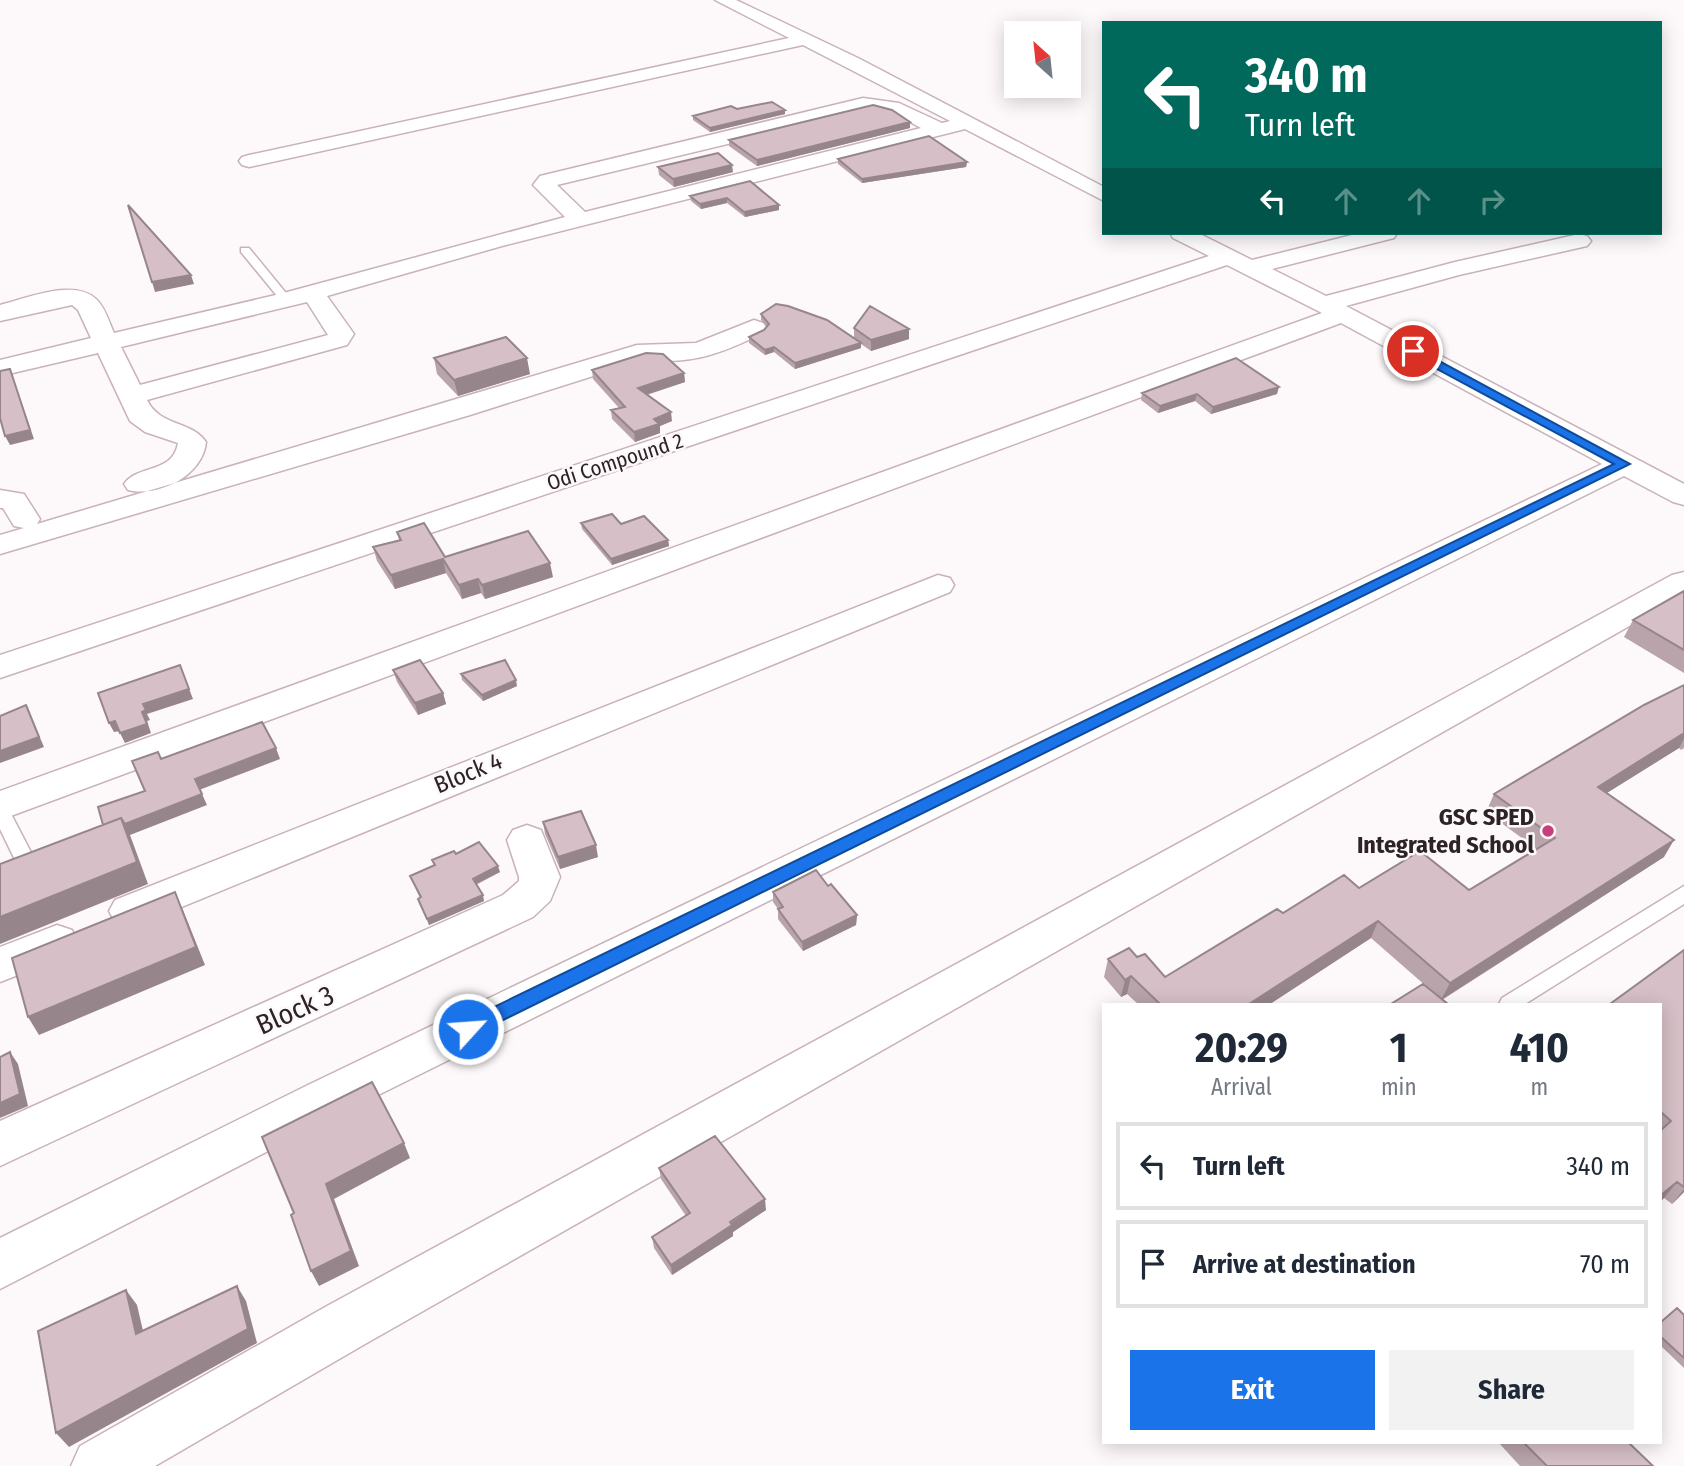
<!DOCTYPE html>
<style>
body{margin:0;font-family:"Fira Sans Condensed",sans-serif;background:#f2f2f3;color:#1f2937;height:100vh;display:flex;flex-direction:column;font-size:26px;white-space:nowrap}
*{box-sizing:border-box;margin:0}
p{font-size:23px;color:#747a83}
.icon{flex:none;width:38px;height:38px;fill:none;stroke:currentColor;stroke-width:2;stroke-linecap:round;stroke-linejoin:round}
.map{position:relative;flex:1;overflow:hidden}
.drawer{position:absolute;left:1102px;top:1003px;width:560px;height:441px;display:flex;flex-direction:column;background:#fff;border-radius:0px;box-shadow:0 4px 18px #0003}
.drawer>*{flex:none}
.top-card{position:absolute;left:1102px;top:21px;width:560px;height:214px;border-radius:0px;box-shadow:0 4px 18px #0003;background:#00695c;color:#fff;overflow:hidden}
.needle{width:46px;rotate:333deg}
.fabs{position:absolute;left:1004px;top:21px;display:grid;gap:14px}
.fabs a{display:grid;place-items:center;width:77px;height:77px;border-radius:0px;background:#fff;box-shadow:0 4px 18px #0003;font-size:35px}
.pin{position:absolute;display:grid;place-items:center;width:60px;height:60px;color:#fff;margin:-30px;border:4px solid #fff;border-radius:50%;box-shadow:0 2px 7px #0007}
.me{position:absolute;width:77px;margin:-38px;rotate:64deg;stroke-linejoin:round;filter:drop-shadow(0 0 5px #0008)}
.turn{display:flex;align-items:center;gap:24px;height:147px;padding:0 28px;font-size:32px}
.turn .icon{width:91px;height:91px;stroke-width:2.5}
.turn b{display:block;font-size:49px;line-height:60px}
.lanes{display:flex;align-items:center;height:66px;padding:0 28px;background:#0003;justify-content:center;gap:35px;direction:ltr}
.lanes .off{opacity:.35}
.eta{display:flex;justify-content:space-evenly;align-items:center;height:119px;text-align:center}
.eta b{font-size:42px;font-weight:700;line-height:49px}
.cta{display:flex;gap:14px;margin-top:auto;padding:14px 28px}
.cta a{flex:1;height:80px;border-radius:0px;background:#1a73e8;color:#fff;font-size:28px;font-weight:700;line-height:80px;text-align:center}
.cta a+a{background:#f2f2f3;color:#1f2937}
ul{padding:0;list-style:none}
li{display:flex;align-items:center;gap:21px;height:88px;margin:0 14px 10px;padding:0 14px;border:4px solid #e0e1e3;border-radius:0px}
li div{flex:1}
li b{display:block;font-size:26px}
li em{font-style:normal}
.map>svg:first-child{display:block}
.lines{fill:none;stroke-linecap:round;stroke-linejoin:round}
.service-casing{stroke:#c9b2b9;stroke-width:3}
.minor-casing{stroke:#c9b2b9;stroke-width:3}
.service{fill:#fff;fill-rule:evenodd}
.minor{fill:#fff;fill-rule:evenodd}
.wall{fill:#b8a4aa}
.shaded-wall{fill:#96868b}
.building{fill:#d6bfc6;stroke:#96868b;stroke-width:2}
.route{fill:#1a73e8;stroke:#114b97;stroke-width:2}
.poi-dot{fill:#c63e7b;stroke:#fdf8f9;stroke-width:2.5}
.labels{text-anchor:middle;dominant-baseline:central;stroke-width:5;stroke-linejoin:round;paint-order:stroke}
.far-street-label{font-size:21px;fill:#2c2326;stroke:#fdf8f9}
.street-label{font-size:24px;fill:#2c2326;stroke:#fdf8f9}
.poi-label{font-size:24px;font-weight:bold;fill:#2c2326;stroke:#fdf8f9;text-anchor:end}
.near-street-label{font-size:28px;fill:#2c2326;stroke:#fdf8f9}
</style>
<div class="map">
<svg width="1684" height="1466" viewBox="0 0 1684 1466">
<rect width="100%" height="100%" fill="#fdf8f9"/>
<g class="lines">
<defs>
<path id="service" d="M 241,248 L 249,248 L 290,298 L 290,302 L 282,302 L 241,252 Z
M 0,803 L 7,805 L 9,810 L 36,862 L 33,867 L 26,869 L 19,867 L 16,862 L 0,829 Z
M 1684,886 L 1684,904 L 1525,1004 L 1499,1004 L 1502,998 Z"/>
<path id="minor" d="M 715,0 L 736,0 L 860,59 L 1104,187 L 1104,201 L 965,129 L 502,246 L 327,296 L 354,334 L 347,345 L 147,400 C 160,427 191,420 206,442 C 203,475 159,498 128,490 L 124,484 C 138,464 173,474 178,443 L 145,432 L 130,421 L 98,353 L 0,376 L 0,360 L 91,338 L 78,310 L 72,305 L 0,321 L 0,305 C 26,299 73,278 96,299 C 105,307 109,322 114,333 L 280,294 L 565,217 L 533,185 L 540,176 L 863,98 L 899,103 L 942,123 L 950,121 L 803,45 L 249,167 L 242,165 L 239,161 L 242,157 L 249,155 L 789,38 ZM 873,109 L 895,114 L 921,128 L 585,212 L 557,185 ZM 307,302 L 328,335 L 140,385 L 121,347 Z
M 1170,233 L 1198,233 L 1252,260 L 1360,233 L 1397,233 L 1394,238 L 1272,269 L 1326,296 L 1455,262 L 1579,234 L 1587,236 L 1591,241 L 1587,246 L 1459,275 L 1346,306 L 1684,484 L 1684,505 L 1673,502 L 1624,476 L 342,1113 L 0,1289 L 0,1238 L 308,1085 L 1602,464 L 1341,323 L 0,820 L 0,791 L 1322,313 L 1227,265 L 0,678 L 0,655 L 1209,256 L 1173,238 Z
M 754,320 L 763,323 L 767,328 L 763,333 C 725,352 690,366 647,359 L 470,415 L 0,554 L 0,535 L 24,528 L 14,526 L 3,508 L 0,508 L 0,490 L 24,494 L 40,519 L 37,524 L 637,345 L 696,343 Z
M 1684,572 L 1684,595 L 365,1344 L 155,1466 L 71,1466 L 80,1446 L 327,1306 L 1672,575 Z
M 938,575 L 950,578 L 954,585 L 950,592 L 145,922 L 130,927 L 115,922 L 109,911 L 115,900 Z
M 527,825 L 541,830 L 560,877 L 550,901 L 533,917 L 0,1166 L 0,1121 L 503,895 L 519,881 L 519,877 L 507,840 L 513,830 Z
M 57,925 L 72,930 L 78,942 L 72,954 L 0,982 L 0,947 Z"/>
</defs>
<use href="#service" class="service-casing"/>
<use href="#minor" class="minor-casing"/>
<use href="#service" class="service"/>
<use href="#minor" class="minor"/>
</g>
<path class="wall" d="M 737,109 L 785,114 L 710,132 L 693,120 L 693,116 Z
M 910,122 L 910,128 L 757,166 L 729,146 L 729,140 Z
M 838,159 L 967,162 L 966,167 L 862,183 L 838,164 Z
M 658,167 L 733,172 L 674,187 L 659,175 Z
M 750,181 L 779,205 L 779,210 L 745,217 L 727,203 L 701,209 L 691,201 L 690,196 Z
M 761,314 L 854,338 L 854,328 L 909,329 L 909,339 L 871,351 L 861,344 L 861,348 L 795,369 L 774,352 L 765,355 L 749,343 L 749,337 L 764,330 L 767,327 L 761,320 Z
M 434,358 L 530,374 L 458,396 L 437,374 Z
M 592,370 L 684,373 L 685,382 L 647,395 L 672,421 L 660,426 L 660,433 L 635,442 L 612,419 L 611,410 L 619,408 L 593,379 Z
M 1142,393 L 1277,394 L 1211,414 L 1195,401 L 1158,413 L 1141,400 Z
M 581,523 L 621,524 L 668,540 L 669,546 L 612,565 L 582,529 Z
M 397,532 L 445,557 L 553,577 L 485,599 L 481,593 L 462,599 L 446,573 L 395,589 L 377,561 L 373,547 L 399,540 Z
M 1684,591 L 1684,673 L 1624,637 L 1633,620 Z
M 393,670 L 443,693 L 446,704 L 418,715 L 397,682 Z
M 461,674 L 517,686 L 483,701 L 462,680 Z
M 1684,685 L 1684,748 L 1681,750 L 1679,748 L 1607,793 L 1664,857 L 1442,1000 L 1371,938 L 1270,1004 L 1138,1004 L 1127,994 L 1121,997 L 1104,977 L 1108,959 L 1137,957 L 1165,977 L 1283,913 L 1359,888 L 1469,890 L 1537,849 L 1486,812 L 1494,794 Z
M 543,822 L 598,857 L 560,869 L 545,834 Z
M 456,854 L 500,872 L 476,885 L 484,901 L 429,925 L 418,899 L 420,898 L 410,876 L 434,866 L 432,860 Z
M 828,886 L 857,915 L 856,925 L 803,951 L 778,919 L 778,909 L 773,902 L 773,892 Z
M 1684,950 L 1684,1192 L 1672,1204 L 1664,1198 L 1661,1201 L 1661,1004 Z
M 659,1168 L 766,1210 L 733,1232 L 733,1236 L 672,1275 L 654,1248 L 652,1237 L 686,1216 L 661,1179 Z
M 1684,1315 L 1684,1368 L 1661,1346 L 1661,1322 Z
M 1498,1442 L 1628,1442 L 1653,1466 L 1520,1466 Z"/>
<path class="shaded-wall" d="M 785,110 L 785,114 L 710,132 L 710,128 Z
M 910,122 L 910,128 L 757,166 L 757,160 Z
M 967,162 L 966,167 L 862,183 L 862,179 Z
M 732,165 L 733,172 L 674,187 L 673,179 Z
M 727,198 L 727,203 L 701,209 L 700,204 Z
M 779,205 L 779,210 L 745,217 L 744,212 Z
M 191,275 L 194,284 L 155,292 L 152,282 Z
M 909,329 L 909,339 L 871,351 L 871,340 Z
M 861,343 L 861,348 L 795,369 L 795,363 Z
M 774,347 L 774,352 L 765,355 L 765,350 Z
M 527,358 L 530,374 L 458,396 L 454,380 Z
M 10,369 L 34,439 L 10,445 L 5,436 Z
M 684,373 L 685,382 L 639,397 L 638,388 Z
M 1279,387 L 1277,394 L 1211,414 L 1213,407 Z
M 1197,394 L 1195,401 L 1158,413 L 1160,406 Z
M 671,412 L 672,421 L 660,426 L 660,433 L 635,442 L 634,432 L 654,419 Z
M 668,540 L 669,546 L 612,565 L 611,559 Z
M 443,559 L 446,573 L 395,589 L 391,575 Z
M 550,563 L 553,577 L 485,599 L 482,585 Z
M 478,579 L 481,593 L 462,599 L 459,585 Z
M 180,665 L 193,699 L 147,714 L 150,720 L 147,721 L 151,733 L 125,743 L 120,733 L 142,712 L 143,704 Z
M 516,680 L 517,686 L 483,701 L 482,695 Z
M 443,693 L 446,704 L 418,715 L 415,703 Z
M 26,705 L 44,747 L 0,763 L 0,751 Z
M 115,721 L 120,731 L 114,732 L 109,723 Z
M 1684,733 L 1684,739 L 1679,748 L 1589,804 L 1598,787 Z
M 276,748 L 280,759 L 199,790 L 195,779 Z
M 202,794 L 207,805 L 130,835 L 148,884 L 0,944 L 0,917 L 105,832 Z
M 1674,840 L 1664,857 L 1441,1000 L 1450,983 Z
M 596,845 L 598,857 L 560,869 L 558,857 Z
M 498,866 L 500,872 L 474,885 L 473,879 Z
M 175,892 L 183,910 L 205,965 L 39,1035 L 28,1017 Z
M 483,895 L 484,901 L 429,925 L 427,919 Z
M 857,915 L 856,925 L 803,951 L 802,942 Z
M 1378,921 L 1371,938 L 1270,1004 L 1249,1004 Z
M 1131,976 L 1127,994 L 1121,997 L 1125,980 Z
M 10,1052 L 18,1064 L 28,1106 L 0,1118 L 0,1103 Z
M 404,1143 L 410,1158 L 334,1199 L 359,1266 L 319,1286 L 311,1271 L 326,1184 Z
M 1677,1182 L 1664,1198 L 1661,1201 L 1661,1195 Z
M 1684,1189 L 1684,1192 L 1672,1204 Z
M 765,1199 L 766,1210 L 733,1232 L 733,1236 L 672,1275 L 671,1265 Z
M 237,1286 L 246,1301 L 257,1343 L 69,1447 L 56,1433 Z
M 126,1290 L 137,1305 L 147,1348 L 136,1334 Z"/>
<path class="building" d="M 772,102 L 785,110 L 710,128 L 693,116 L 731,106 L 737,109 Z
M 873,105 L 892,110 L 910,122 L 757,160 L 729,140 Z
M 929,136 L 967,162 L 862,179 L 838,159 Z
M 718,153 L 732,165 L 673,179 L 658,167 Z
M 750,181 L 779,205 L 744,212 L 727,198 L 700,204 L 690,196 Z
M 128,205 L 191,275 L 152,282 Z
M 776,304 L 788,306 L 827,320 L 861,343 L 795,363 L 774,347 L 765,350 L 749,337 L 764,330 L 769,324 L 761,314 Z
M 870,306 L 909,329 L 871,340 L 854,328 Z
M 506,337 L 527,358 L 454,380 L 434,358 Z
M 646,353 L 663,354 L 684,373 L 638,388 L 671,412 L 654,419 L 659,424 L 634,432 L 611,410 L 625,407 L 592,370 Z
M 1236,358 L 1279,387 L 1213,407 L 1197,394 L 1160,406 L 1142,393 Z
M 10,369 L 30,430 L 5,436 L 0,418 L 0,371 Z
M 612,514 L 621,524 L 644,516 L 668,540 L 611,559 L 581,523 Z
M 424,523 L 445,557 L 528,531 L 550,563 L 482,585 L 478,579 L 459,585 L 443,559 L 391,575 L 373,547 L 401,540 L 397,532 Z
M 1684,591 L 1684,650 L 1633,620 Z
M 420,660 L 443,693 L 415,703 L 393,670 Z
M 505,660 L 516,680 L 482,695 L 461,674 Z
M 180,665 L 189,689 L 143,704 L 146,710 L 142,712 L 147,724 L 120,733 L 115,721 L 109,723 L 98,693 Z
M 1684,685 L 1684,733 L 1598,787 L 1674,840 L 1450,983 L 1378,921 L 1249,1004 L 1160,1004 L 1131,976 L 1125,980 L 1108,959 L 1129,948 L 1137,957 L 1145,954 L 1165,977 L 1277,909 L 1283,913 L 1344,875 L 1359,888 L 1420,851 L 1469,890 L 1555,838 L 1494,794 L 1644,705 Z
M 26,705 L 39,737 L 0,751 L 0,716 Z
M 262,722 L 276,748 L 195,779 L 202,794 L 125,824 L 121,818 L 103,825 L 98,807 L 145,791 L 132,761 L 158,752 L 161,759 Z
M 581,811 L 596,845 L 558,857 L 543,822 Z
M 121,818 L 137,862 L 0,917 L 0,864 Z
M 479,842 L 498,866 L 473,879 L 483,895 L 427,919 L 418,899 L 421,897 L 410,876 L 435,865 L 432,860 L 454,851 L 456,854 Z
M 816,870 L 828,886 L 831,884 L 857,915 L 802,942 L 778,909 L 783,907 L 773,892 Z
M 175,892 L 196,947 L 28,1017 L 12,958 Z
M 1684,950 L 1684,1187 L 1677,1182 L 1661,1195 L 1661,1130 L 1671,1121 L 1661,1112 L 1661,1004 L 1610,1004 Z
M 1423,984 L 1448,1004 L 1391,1004 Z
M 10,1052 L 20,1094 L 0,1103 L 0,1057 Z
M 372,1082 L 404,1143 L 326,1184 L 351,1251 L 311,1271 L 291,1215 L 294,1213 L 262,1137 Z
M 715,1136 L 765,1199 L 730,1222 L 732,1225 L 671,1265 L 652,1237 L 690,1213 L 659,1168 Z
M 237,1286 L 248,1329 L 56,1433 L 38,1331 L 126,1290 L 136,1334 Z
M 1677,1308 L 1684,1315 L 1684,1358 L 1661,1337 L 1661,1322 Z
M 1523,1442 L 1628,1442 L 1653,1466 L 1547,1466 Z"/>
<path class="route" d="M 1409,349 L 1417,349 L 1630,464 L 475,1034 L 468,1037 L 461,1034 L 459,1029 L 461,1023 L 1614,464 L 1409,354 Z"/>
<circle class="poi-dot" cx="1548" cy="831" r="7"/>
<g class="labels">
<g class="far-street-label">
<text transform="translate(615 462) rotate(-18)">Odi Compound 2</text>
</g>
<g class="street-label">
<text transform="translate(468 773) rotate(-22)">Block 4</text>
</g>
<g class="poi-label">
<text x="1534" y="817">GSC SPED<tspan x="1534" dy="28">Integrated School</tspan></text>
</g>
<g class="near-street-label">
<text transform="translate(295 1010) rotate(-24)">Block 3</text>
</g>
</g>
</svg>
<div class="fabs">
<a><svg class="needle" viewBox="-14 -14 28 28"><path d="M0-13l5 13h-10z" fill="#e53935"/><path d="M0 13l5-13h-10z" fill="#747a83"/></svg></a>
</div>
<div class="pin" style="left:1413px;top:351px;background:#d93025"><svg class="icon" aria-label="arrive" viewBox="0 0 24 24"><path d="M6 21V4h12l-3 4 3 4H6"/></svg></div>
<svg class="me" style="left:468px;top:1029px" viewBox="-20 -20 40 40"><circle r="17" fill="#1a73e8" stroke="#fff" stroke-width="3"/><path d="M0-11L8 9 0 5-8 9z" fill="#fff"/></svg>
<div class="top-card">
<div class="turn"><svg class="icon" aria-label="left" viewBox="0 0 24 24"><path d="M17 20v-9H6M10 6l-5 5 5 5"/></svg><div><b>340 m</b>Turn left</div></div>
<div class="lanes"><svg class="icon" aria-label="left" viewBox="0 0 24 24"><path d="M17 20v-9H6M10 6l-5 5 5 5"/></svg><svg class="icon off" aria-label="ahead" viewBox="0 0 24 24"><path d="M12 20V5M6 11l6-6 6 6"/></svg><svg class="icon off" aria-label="ahead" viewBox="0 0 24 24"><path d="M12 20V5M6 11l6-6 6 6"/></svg><svg class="icon off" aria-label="right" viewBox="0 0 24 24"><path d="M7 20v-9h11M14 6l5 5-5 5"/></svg></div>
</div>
<section class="drawer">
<div class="eta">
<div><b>20:29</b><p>Arrival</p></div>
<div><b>1</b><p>min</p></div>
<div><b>410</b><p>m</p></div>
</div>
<ul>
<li><svg class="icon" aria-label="left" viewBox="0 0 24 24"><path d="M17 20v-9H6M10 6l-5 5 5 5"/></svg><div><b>Turn left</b></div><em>340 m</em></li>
<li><svg class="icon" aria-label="arrive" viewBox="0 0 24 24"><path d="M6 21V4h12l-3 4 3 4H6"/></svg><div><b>Arrive at destination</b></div><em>70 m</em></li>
</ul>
<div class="cta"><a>Exit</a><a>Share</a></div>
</section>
</div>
